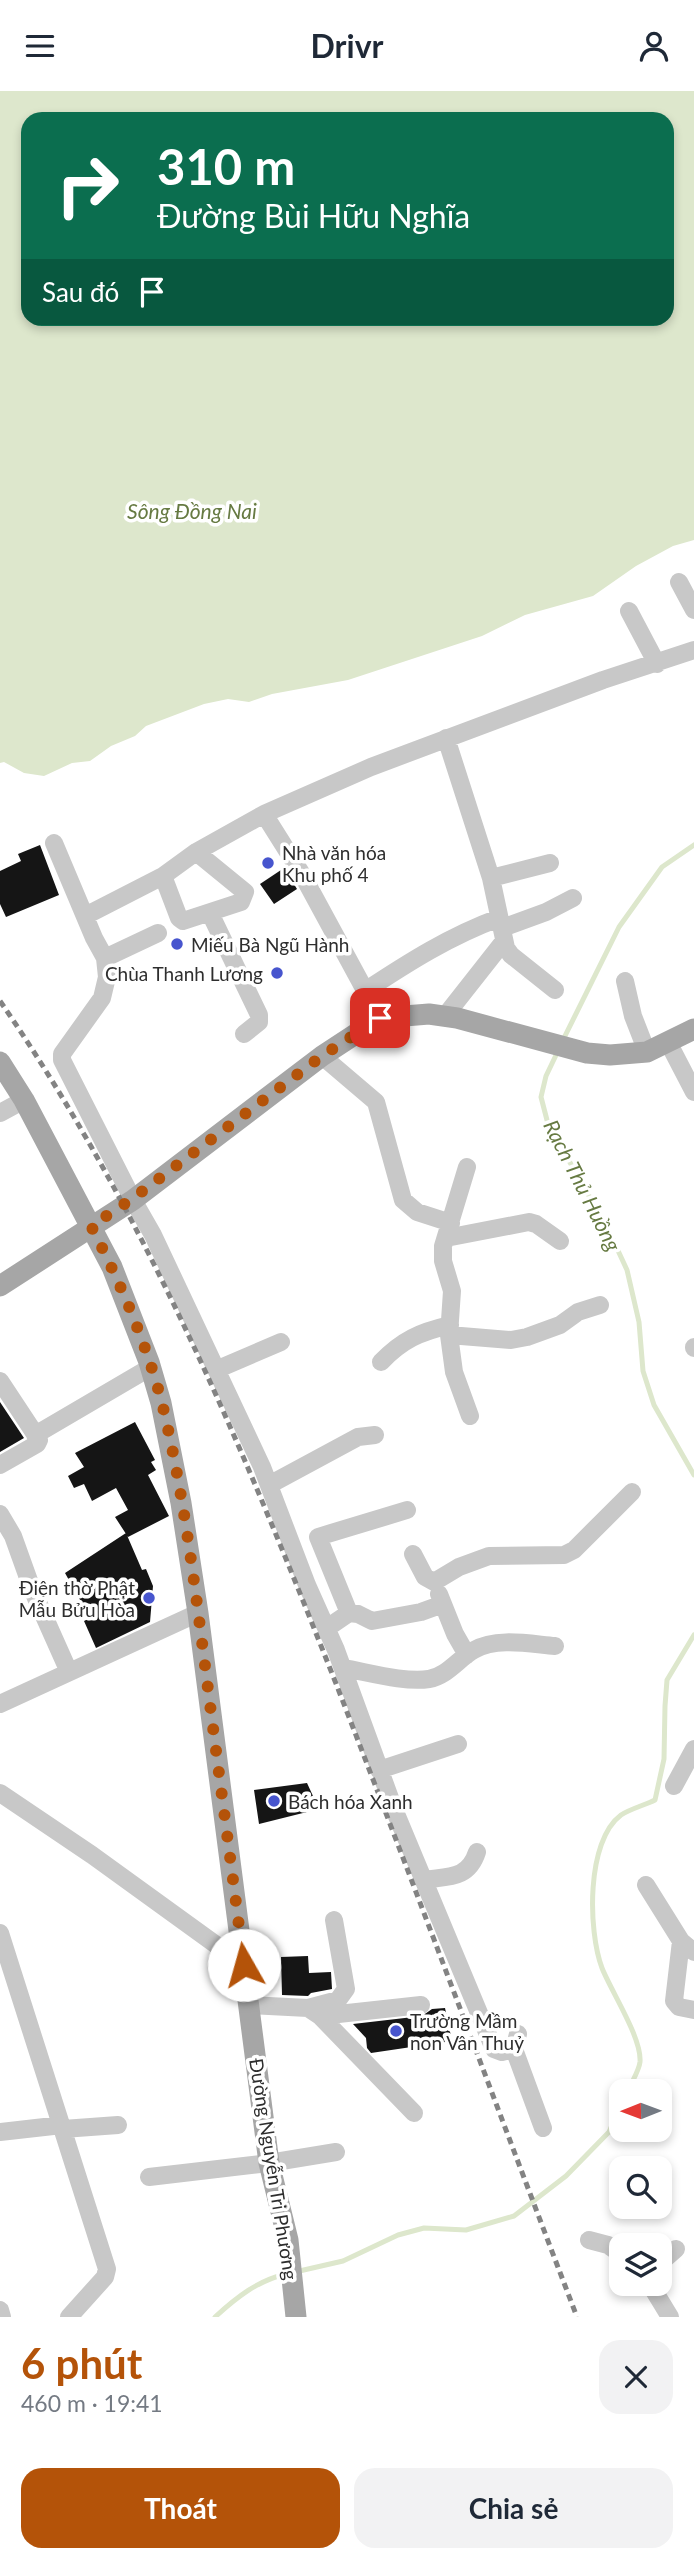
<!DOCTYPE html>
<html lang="vi">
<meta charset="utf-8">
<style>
body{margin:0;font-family:Lato,sans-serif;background:#f2f2f3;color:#1f2937;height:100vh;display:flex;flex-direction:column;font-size:26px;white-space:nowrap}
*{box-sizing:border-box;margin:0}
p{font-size:23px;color:#747a83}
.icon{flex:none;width:38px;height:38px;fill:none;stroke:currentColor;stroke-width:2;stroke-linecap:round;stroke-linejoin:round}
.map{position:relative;height:2226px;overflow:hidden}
.drawer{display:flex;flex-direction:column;background:#fff;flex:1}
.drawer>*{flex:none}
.banner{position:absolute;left:21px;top:21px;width:653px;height:214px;border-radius:21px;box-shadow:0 4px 10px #0003;background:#0b6e4f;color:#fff;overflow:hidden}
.needle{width:46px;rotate:269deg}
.buttons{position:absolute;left:609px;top:1988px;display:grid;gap:14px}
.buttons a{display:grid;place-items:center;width:63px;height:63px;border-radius:14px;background:#fff;box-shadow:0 4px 10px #0003;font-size:35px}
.pin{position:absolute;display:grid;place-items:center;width:60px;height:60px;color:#fff;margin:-30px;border-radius:14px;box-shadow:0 4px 10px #0006}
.me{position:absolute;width:77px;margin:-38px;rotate:353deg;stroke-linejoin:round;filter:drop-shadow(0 0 5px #0008)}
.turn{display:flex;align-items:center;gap:24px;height:147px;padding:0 21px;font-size:32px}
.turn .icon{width:91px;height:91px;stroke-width:2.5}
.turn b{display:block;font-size:49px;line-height:60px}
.then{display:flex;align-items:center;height:66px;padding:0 21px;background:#0003;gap:14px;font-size:26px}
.round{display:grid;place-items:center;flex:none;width:74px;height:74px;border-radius:21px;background:#f2f2f3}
.headline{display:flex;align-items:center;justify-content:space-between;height:119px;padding:0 21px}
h1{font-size:42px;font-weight:700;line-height:52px;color:#b45309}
.button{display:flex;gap:14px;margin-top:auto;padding:14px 21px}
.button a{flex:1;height:80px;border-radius:21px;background:#b45309;color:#fff;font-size:28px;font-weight:700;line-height:80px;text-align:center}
.button a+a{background:#f2f2f3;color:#1f2937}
header{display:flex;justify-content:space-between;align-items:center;height:91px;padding:0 21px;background:#fff;font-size:32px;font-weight:700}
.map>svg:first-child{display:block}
.water{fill:#dde7cc;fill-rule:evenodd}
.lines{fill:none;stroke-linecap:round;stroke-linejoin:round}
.stream{stroke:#dde7cc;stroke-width:5}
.building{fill:#151515}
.minor{stroke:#c8c8c8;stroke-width:18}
.major{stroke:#a6a6a6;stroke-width:21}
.rail{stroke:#838383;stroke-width:5;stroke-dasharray:7 5;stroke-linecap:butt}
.route{stroke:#b45309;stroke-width:12;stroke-dasharray:0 21.6}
.poi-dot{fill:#4755ce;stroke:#fff;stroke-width:2.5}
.labels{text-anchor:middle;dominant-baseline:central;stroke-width:7;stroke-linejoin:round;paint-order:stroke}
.poi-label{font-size:19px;fill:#2e2e2e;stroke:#fff;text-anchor:start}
.street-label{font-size:19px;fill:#2e2e2e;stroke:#fff}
.water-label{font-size:21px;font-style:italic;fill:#667a42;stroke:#fff}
</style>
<header><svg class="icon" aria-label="menu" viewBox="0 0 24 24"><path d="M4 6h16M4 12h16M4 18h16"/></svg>Drivr<svg class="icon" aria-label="person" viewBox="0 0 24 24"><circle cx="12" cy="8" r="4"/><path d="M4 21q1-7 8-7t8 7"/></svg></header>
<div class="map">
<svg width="694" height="2226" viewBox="0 0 694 2226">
<rect width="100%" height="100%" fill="#fff"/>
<path class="water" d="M 0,0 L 694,0 L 694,449 L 673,455 L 636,475 L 593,505 L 525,524 L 482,545 L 348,589 L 272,603 L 249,611 L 228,608 L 204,613 L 146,635 L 135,645 L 111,655 L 90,670 L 72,672 L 44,685 L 24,682 L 4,671 L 0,672 ZM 28,28 L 667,28 L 667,228 L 28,228 Z"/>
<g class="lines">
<path class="stream" d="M 562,951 L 619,836 L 662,776 L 694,754
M 558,960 L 546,985 L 541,1006 L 548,1033 L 608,1138 L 627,1179 L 639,1231 L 643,1280 L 654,1314 L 694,1384
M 628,2000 C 631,1992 639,1980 640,1971 C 642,1947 611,1900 602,1877 C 588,1840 586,1750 621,1724 C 630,1718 645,1714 655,1709 L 664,1668 L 665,1615 L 667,1589 L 694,1544
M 295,2181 L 343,2170 L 398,2144 L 424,2137 L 466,2139 L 514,2125 L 566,2085 L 609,2041 L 621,2014
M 215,2226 C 237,2206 257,2190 286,2183"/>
</g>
<path class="building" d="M 40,754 L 59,804 L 6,826 L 0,813 L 0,780 L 21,770 L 18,763 Z
M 284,777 L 297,798 L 274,813 L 260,793 Z
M 0,1311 L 24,1347 L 0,1361 Z
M 135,1331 L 155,1369 L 151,1371 L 156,1379 L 148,1384 L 169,1425 L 128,1446 L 115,1426 L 128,1419 L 116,1397 L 92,1410 L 84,1393 L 74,1397 L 68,1385 L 84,1376 L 75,1362 Z
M 126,1442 L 142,1479 L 146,1478 L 153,1495 L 150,1531 L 96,1557 L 84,1530 L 90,1527 L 65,1482 Z
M 307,1692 L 319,1718 L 259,1733 L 254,1699 Z
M 308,1865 L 309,1882 L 331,1881 L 332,1898 L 311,1902 L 308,1905 L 282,1904 L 281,1866 Z
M 445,1917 L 452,1950 L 371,1962 L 367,1957 L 366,1947 L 353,1933 L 422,1925 L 432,1918 Z"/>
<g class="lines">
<path class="minor" d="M 679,491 L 694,519
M 629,520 L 657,573
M 446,647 L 491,787 L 506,857 L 511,864 L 555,899
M 264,723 L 303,785 L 380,927
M 54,752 L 94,847 L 105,867 L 107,886 L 102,907 L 62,963 L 62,969 L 133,1109 L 153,1144 L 262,1376 L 307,1494 L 336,1559 L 394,1718 L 494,1958 L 502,1961 L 514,1958
M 163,785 L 179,827 L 183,830 L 241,811 L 245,801 L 196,761
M 491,787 L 550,772
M 210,822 L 259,924 L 259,931 L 244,943
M 85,825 L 163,785 L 196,761 L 264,723 L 371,676 L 603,589 L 694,559
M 502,837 L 546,821 L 573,807
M 105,867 L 158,842
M 625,890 L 633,925 L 647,961
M 365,900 C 409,871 450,845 499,827
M 445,925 L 504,850
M 668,951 L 694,1001
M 322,965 L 376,1011 L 403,1109 L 417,1121 L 451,1132
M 0,1022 L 24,1009
M 467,1076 L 443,1155 L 443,1170 L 452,1200 L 449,1244 L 454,1281 L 470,1325
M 446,1147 L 529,1131 L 536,1133 L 560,1150
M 449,1244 L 511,1249 L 527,1246 L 560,1234 L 578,1221 L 600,1214
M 694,1256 L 694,1257
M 381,1271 C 402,1249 420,1241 450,1234
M 218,1278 L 281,1251
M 0,1290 L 39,1349 L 37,1353 L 0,1374
M 35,1344 L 151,1276
M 269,1394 L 358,1346 L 375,1344
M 0,1423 L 13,1445 L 32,1498 L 69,1581
M 413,1463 L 425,1486 L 434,1491 L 459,1476 L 489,1465 L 564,1464 L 574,1459 L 632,1401
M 439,1503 L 455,1543 L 467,1564
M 349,1522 L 318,1446 L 407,1419
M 327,1537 L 349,1522 L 358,1523 L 372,1530 L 421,1521 L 443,1513
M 343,1577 C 367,1581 405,1592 429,1588 C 447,1585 458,1568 474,1559 C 497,1546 530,1553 555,1555
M 0,1613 L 198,1522
M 379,1679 L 458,1653
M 674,1695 L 694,1658
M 0,1702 L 92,1764 L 244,1874
M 423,1789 C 447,1785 468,1789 477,1761
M 646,1794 L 681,1850 L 694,1861
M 0,1842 L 107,2178 L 105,2186 L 69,2226
M 681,1850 L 674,1910 L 679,1916 L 694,1919
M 249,1914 L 308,1917 L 320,1925 L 414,2022
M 308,1917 L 338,1909 L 346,1898 L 334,1829
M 320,1925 L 421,1914
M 518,1943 L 514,1958 L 543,2037
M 63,2038 L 118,2034
M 0,2041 L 62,2034
M 149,2086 L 269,2072 L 336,2061
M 589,2149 L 608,2154 L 621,2163
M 660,2172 L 676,2158
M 650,2193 L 670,2226
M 0,2219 L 2,2226"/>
<path class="major" d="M 0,971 L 24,1009 L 112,1176 L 149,1271 L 161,1312 L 181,1412 L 198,1522 L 269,2072 L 288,2149 L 296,2226
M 0,1195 L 133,1109 L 322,965 L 380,927 L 429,923 L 457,927 L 587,962 L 610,964 L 647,961 L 694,938"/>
<path class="rail" d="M 0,910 C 144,1119 242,1355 335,1590 C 417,1801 496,2014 577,2226"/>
</g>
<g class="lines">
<path class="route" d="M 244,1874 C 232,1779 219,1684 207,1590 C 195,1497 184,1403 162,1312 C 146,1251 120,1191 91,1135 L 132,1108 L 322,965 L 380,927"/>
</g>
<g class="poi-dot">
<circle cx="268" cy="772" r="7"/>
<circle cx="177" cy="853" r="7"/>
<circle cx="277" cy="882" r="7"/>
<circle cx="149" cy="1507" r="7"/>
<circle cx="274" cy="1710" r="7"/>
<circle cx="396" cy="1940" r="7"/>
</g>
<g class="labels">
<g class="poi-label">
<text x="282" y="761">Nhà văn hóa<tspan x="282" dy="22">Khu phố 4</tspan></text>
<text x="191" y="853">Miếu Bà Ngũ Hành</text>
<text x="263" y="882" text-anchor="end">Chùa Thanh Lương</text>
<text x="135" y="1496" text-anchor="end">Điện thờ Phật<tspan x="135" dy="22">Mẫu Bửu Hòa</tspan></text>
<text x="288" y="1710">Bách hóa Xanh</text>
<text x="410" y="1929">Trường Mầm<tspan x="410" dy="22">non Vân Thuỷ</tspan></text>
</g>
<g class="street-label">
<text transform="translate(274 2078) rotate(81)">Đường Nguyễn Tri Phương</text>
</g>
<g class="water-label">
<text x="192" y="419">Sông Đồng Nai</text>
<text transform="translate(583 1094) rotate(63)">Rạch Thủ Huồng</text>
</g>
</g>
</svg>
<div class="buttons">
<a><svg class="needle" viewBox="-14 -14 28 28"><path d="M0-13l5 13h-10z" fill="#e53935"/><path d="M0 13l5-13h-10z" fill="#747a83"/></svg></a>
<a><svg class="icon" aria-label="search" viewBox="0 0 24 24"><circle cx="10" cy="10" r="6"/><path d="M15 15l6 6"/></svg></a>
<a><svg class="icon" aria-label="layers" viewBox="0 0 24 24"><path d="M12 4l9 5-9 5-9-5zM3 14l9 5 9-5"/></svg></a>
</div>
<div class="pin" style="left:380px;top:927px;background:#d93025"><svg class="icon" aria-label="arrive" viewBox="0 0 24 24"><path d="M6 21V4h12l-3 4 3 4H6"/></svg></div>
<svg class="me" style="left:244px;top:1874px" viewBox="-20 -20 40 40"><circle r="19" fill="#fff"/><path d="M0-13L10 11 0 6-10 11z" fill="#b45309"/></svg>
<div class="banner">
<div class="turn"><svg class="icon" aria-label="right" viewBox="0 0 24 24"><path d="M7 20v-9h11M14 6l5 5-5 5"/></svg><div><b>310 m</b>Đường Bùi Hữu Nghĩa</div></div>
<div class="then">Sau đó<svg class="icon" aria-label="arrive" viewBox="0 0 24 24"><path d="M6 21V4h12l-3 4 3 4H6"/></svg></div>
</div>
</div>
<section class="drawer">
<div class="headline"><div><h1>6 phút</h1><p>460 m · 19:41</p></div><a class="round"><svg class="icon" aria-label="close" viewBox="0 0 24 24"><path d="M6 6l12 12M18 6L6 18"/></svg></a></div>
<div class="button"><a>Thoát</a><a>Chia sẻ</a></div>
</section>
